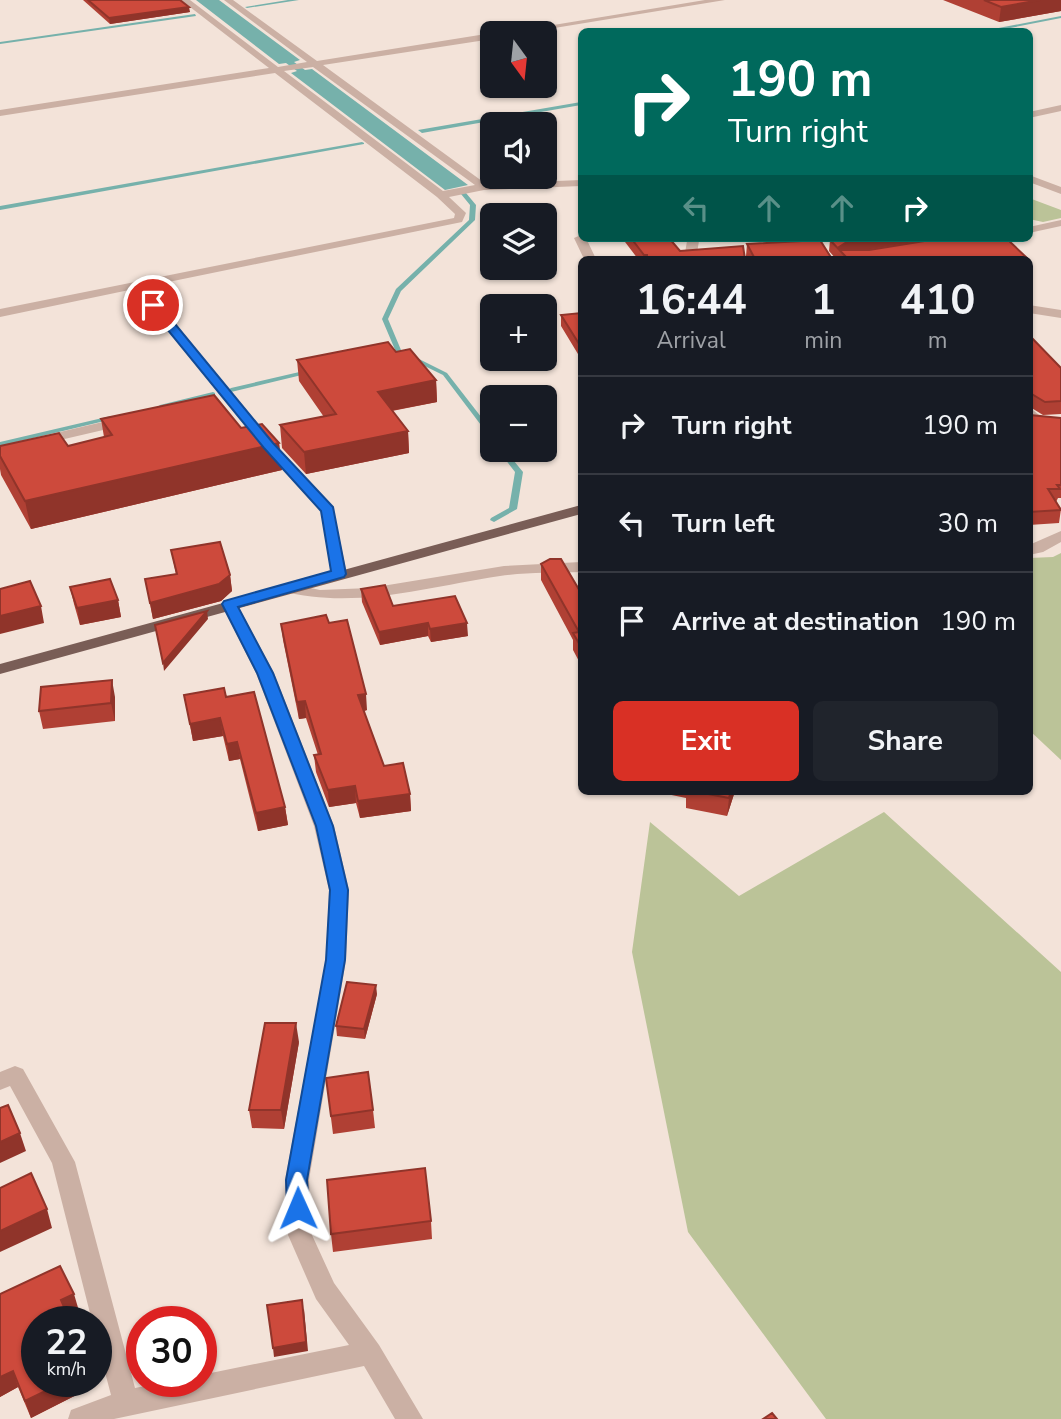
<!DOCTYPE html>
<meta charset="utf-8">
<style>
body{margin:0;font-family:"Nunito Sans",sans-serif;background:#20242c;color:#f1f3f6;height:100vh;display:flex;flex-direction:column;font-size:26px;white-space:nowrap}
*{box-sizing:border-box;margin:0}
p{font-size:23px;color:#9ea1a6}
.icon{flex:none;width:38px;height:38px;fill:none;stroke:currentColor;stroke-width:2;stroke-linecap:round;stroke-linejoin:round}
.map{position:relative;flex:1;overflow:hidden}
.side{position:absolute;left:578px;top:256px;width:455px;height:539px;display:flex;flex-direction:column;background:#171b24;border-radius:10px;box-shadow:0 2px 5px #0004}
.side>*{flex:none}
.guide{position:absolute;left:578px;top:28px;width:455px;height:214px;border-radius:10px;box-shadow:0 2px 5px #0004;background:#00695c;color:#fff;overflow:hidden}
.needle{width:46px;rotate:165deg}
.tools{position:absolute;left:480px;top:21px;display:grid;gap:14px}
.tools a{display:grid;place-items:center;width:77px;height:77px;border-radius:10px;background:#171b24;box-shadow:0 2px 5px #0004;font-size:35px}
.speed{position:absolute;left:21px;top:1306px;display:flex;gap:14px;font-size:35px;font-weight:700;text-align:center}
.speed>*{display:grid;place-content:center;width:91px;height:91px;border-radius:50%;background:#171b24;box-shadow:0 2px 5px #0004;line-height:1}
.speed small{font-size:18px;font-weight:400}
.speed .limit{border:10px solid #d22;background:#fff;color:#111}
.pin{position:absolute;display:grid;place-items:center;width:60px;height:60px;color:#fff;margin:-30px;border:4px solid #fff;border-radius:50%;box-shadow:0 2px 7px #0007}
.me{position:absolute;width:77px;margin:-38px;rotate:359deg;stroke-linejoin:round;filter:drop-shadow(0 0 5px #0008)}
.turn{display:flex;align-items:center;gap:24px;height:147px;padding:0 35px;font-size:32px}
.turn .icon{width:91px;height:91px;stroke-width:2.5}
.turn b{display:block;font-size:49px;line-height:60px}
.lanes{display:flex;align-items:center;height:66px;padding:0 35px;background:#0003;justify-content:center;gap:35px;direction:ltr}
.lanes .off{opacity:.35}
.eta{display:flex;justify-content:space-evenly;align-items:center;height:119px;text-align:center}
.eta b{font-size:42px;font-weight:700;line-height:49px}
.action{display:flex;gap:14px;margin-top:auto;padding:14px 35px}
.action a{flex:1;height:80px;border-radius:10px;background:#d93025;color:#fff;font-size:28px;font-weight:700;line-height:80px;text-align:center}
.action a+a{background:#20242c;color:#f1f3f6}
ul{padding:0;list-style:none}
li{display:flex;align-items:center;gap:21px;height:98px;padding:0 35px;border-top:2px solid #363941}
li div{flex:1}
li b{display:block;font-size:26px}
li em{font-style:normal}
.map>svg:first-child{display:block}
.green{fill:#bbc398}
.water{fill:#76b1ab}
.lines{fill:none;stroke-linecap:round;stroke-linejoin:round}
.stream{fill:#76b1ab;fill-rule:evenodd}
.minor{fill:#cbb0a4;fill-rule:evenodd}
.major{fill:#795d56;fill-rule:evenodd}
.wall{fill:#b04034}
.shaded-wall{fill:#90342a}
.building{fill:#cd4a3c;stroke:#90342a;stroke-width:2}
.route{fill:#1a73e8;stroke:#114b97;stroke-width:2}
</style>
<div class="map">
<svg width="1061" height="1419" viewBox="0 0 1061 1419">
<rect width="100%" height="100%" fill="#f3e3d9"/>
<path class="green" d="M 1029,198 L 1061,210 L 1061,218 L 1043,222 L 1029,219 Z
M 1061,553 L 1061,760 L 1029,730 L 1029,558 L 1053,557 Z
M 884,812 L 1061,972 L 1061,1419 L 826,1419 L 688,1232 L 632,952 L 650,822 L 739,896 Z"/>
<path class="water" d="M 196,0 L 219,0 L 300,60 L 294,62 L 305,70 L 312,69 L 468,185 L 445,190 L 291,73 L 297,71 L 286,63 L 279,64 Z
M 581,102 L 581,105 L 422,133 L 418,130 Z"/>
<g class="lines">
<path class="stream" d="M 288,0 L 299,0 L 247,8 L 245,7 Z
M 195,14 L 196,16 L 0,44 L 0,42 Z
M 1061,16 L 1061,18 L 990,32 L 978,32 Z
M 362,142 L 364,143 L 364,144 L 0,210 L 0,206 Z
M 462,193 L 466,193 L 476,205 L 475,220 L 401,291 L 388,319 L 401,350 L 447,373 L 492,431 L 492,438 L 490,437 L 443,375 L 396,352 L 382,319 L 396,289 L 469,220 L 470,205 L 461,194 Z
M 308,370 L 310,371 L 310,373 L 231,392 L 228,390 L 231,388 Z
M 213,392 L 215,393 L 215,395 L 162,408 L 159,406 L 160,405 Z
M 111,416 L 114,418 L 113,419 L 0,446 L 0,442 Z
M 498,450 L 505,450 L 523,472 L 517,509 L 494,522 L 490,520 L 491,518 L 509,508 L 515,472 Z"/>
<path class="minor" d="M 181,0 L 190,0 L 278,67 L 307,62 L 224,0 L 233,0 L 317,61 L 492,33 L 492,39 L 323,65 L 486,184 L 581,180 L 581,186 L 484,190 L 449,197 L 466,213 L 462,222 L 144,287 L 274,443 L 333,507 L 347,574 L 345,577 L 333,577 L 331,574 L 321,511 L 264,449 L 134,289 L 0,317 L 0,309 L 454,218 L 455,214 L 437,197 L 275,73 L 0,116 L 0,110 L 269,68 ZM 313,67 L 475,185 L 443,191 L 284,71 Z
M 705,0 L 725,0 L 524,33 L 505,33 Z
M 1061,105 L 1061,111 L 1029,118 L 1029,112 Z
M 1029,175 L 1061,187 L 1061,194 L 1029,182 Z
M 1061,220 L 1061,226 L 1029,233 L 1029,227 Z
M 581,235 L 581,238 L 586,238 L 596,259 L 584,259 L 574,238 Z
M 685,238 L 697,238 L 699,241 L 696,259 L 684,259 L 687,241 Z
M 1029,305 L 1061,310 L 1061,318 L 1029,313 Z
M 1029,407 L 1043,418 L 1061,421 L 1061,429 L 1034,424 L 1029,419 Z
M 124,417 L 131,421 L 129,424 L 0,454 L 0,446 Z
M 1061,531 L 1061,542 L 1043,552 L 1029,555 L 1029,545 Z
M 581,562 L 581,572 C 554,573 527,572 500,576 C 427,587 355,610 281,591 L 279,588 L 287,583 L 320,590 L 370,588 L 504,566 Z
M 229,599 L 237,604 L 274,673 L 334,826 L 349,890 L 346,960 L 309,1180 L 312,1235 L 334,1283 L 379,1345 L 423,1419 L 395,1419 L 364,1366 L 114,1419 L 68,1419 L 71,1410 L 111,1395 L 96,1338 L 96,1321 L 92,1321 L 52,1163 L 10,1086 L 0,1090 L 0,1072 L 15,1066 L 23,1069 L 75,1162 L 135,1388 L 170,1381 L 201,1381 L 201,1375 L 349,1345 L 316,1299 L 288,1235 L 285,1180 L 326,960 L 329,890 L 314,826 L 256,673 L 221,604 Z"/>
<path class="major" d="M 581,505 L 581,514 L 0,674 L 0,664 Z"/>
</g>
<path class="wall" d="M 83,0 L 180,0 L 190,12 L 110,24 Z
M 943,0 L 1061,0 L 1061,11 L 999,22 Z
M 622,238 L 669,238 L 680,251 L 745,259 L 638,259 Z
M 833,238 L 933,238 L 932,239 L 1028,259 L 836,259 L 829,251 L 830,240 L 834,239 Z
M 747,244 L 832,259 L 748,259 L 746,256 Z
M 581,313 L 581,359 L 561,326 L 561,315 Z
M 1029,335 L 1061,368 L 1061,414 L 1043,415 L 1030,407 L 1030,415 L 1061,418 L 1061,498 L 1058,498 L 1056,502 L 1061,509 L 1059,523 L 1029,525 Z
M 396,352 L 436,380 L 437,402 L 392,411 L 408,431 L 409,453 L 306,474 L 282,448 L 280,425 L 324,417 L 299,381 L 297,360 Z
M 101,419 L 241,428 L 279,443 L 282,470 L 31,529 L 1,475 L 0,469 L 0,446 L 68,446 L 104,437 Z
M 171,550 L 230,575 L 232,591 L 221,601 L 153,619 L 145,579 L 176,574 Z
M 541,564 L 581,593 L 581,665 L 573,650 L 573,640 L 541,580 Z
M 70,587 L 118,600 L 121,617 L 80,625 L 74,604 Z
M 361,589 L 393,606 L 468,636 L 431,642 L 428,636 L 380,645 L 362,602 Z
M 281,624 L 367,710 L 364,711 L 384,766 L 410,794 L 411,811 L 360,818 L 356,803 L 329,807 L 316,772 L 314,755 L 318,755 L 306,718 L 299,719 L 283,640 Z
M 184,695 L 226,697 L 285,807 L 288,825 L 258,831 L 240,759 L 229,761 L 223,736 L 193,741 Z
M 115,697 L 115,721 L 43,729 L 39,711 Z
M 662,791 L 735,791 L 727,816 L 686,808 L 686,798 L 662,793 Z
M 377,994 L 365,1039 L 337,1036 L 336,1026 Z
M 299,1042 L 284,1129 L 252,1128 L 249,1110 Z
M 326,1078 L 373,1110 L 375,1128 L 333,1134 Z
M 431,1221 L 432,1239 L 333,1252 L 331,1234 Z
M 0,1294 L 79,1311 L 68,1316 L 96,1385 L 31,1418 L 18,1387 L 0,1397 Z"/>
<path class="shaded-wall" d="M 1040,0 L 1061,0 L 1061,11 L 999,22 L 1001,7 Z
M 189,7 L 190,12 L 110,24 L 109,18 Z
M 872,238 L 933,238 L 932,239 L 846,253 L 839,247 L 847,242 Z
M 436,380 L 437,402 L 379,413 L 378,392 Z
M 408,431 L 409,453 L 306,474 L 304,452 Z
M 279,443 L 282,470 L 31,529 L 25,501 Z
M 230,575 L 232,591 L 221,601 L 153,619 L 150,603 Z
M 118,600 L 121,617 L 80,625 L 77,608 Z
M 41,606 L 44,623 L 0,634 L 0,616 Z
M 207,611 L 208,619 L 164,671 L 163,663 Z
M 428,623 L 428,636 L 380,645 L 379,632 Z
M 467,623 L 468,636 L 431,642 L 430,629 Z
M 112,680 L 115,697 L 115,721 L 111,703 Z
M 366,694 L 367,710 L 360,712 L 358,695 Z
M 305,701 L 306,718 L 299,719 L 297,702 Z
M 220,718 L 223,736 L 193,741 L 190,724 Z
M 237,742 L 240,759 L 229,761 L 227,744 Z
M 355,786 L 356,803 L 329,807 L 328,790 Z
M 731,791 L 735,791 L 727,816 L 729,798 Z
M 410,794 L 411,811 L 360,818 L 358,801 Z
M 285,807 L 288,825 L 258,831 L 256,813 Z
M 376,985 L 377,994 L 365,1039 L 364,1029 Z
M 296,1023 L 299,1042 L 284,1129 L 281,1110 Z
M 20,1133 L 26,1151 L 0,1163 L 0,1142 Z
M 47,1209 L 52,1228 L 0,1252 L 0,1231 Z
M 74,1294 L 79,1311 L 66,1317 L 61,1300 Z
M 304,1309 L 308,1351 L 274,1357 L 273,1348 Z
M 13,1371 L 18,1387 L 0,1397 L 0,1377 Z
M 66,1381 L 95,1381 L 96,1385 L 31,1418 L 25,1401 Z"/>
<path class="building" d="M 88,0 L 180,0 L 189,7 L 109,18 Z
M 984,0 L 1040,0 L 1001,7 Z
M 631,238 L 669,238 L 680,251 L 743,246 L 745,259 L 647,259 L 647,255 L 644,255 Z
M 844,238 L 872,238 L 847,242 L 839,247 L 841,250 L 869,250 L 943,238 L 1006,238 L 1028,259 L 848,259 L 830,240 L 845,239 Z
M 820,240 L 832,259 L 755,259 L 747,244 Z
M 581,313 L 581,347 L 561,315 Z
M 1029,335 L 1061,368 L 1061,401 L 1045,402 L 1030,393 L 1030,415 L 1061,418 L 1061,485 L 1057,485 L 1060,489 L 1048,489 L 1061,510 L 1029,512 Z
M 388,342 L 396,352 L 410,349 L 436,380 L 378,392 L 408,431 L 304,452 L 280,425 L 336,414 L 297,360 Z
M 214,395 L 241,428 L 262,424 L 279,443 L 25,501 L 0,456 L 0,446 L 59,433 L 68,446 L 112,435 L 101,419 Z
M 220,542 L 230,575 L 219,584 L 150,603 L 145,579 L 177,574 L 171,550 Z
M 550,559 L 561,559 L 581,593 L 581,647 L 573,633 L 579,632 L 541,564 Z
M 110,579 L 118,600 L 77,608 L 70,587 Z
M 30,581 L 41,606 L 0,616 L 0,589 Z
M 385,585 L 393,606 L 455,596 L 467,623 L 430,629 L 428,623 L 379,632 L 361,589 Z
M 207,611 L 163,663 L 155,625 Z
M 326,615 L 329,623 L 347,620 L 366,694 L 358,695 L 384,766 L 403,763 L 410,794 L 358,801 L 355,786 L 328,790 L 314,755 L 321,754 L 305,701 L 297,702 L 281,624 Z
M 112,680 L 111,703 L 39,711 L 41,687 Z
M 224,688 L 226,697 L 254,692 L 285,807 L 256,813 L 237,742 L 227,744 L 220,718 L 190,724 L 184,695 Z
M 693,791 L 731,791 L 729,798 Z
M 347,982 L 376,985 L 364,1029 L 336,1026 Z
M 265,1023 L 296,1023 L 281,1110 L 249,1110 Z
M 368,1072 L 373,1110 L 331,1116 L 326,1078 Z
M 8,1105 L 20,1133 L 0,1142 L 0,1108 Z
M 425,1168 L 431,1221 L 331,1234 L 327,1180 Z
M 31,1173 L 47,1209 L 0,1231 L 0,1188 Z
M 60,1266 L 74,1294 L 61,1300 L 70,1321 L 37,1321 L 37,1381 L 66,1381 L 25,1401 L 13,1371 L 0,1377 L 0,1294 Z
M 302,1300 L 306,1342 L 273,1348 L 267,1305 Z
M 772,1413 L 777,1419 L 763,1419 Z"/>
<path class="route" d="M 149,302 L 157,302 L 273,443 L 333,507 L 346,574 L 344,577 L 238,607 L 273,673 L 333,826 L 348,890 L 345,960 L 307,1180 L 309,1208 L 306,1214 L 298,1217 L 291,1214 L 287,1208 L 286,1180 L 326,960 L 330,890 L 316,826 L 257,673 L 222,604 L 224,601 L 331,571 L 321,511 L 264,448 L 149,307 Z"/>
</svg>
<div class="tools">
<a><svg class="needle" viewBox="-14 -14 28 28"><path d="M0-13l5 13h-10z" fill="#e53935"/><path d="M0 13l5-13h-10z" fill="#9ea1a6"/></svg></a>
<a><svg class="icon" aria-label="sound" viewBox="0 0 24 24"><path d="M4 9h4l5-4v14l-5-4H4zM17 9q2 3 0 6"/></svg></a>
<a><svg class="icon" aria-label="layers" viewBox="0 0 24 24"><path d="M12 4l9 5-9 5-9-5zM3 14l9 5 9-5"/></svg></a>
<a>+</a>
<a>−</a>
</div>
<div class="speed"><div>22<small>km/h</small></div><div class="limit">30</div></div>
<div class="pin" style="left:153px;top:305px;background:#d93025"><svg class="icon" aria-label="arrive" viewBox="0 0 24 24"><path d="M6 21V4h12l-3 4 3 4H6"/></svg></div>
<svg class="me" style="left:298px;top:1208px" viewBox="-20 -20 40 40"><path d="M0-17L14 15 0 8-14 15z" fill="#1a73e8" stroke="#fff" stroke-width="4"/></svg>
<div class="guide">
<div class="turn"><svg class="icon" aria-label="right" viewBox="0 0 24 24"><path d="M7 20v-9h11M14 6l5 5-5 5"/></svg><div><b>190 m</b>Turn right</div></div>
<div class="lanes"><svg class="icon off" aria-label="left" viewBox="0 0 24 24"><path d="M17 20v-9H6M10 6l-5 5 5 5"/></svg><svg class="icon off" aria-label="ahead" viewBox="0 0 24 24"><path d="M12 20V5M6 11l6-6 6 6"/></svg><svg class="icon off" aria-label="ahead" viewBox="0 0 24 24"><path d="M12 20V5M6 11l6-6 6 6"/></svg><svg class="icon" aria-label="right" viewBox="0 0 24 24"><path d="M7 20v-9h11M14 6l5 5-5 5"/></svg></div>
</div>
<section class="side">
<div class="eta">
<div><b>16:44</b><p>Arrival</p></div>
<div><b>1</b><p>min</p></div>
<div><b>410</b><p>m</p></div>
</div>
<ul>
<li><svg class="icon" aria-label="right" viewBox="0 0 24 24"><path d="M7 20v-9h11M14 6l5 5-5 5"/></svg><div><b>Turn right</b></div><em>190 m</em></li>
<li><svg class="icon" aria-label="left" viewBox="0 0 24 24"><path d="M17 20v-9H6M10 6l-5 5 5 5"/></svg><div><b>Turn left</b></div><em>30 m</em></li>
<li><svg class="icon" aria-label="arrive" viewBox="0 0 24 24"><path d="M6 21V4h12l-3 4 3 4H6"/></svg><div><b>Arrive at destination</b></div><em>190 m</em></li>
</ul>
<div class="action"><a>Exit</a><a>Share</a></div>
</section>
</div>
